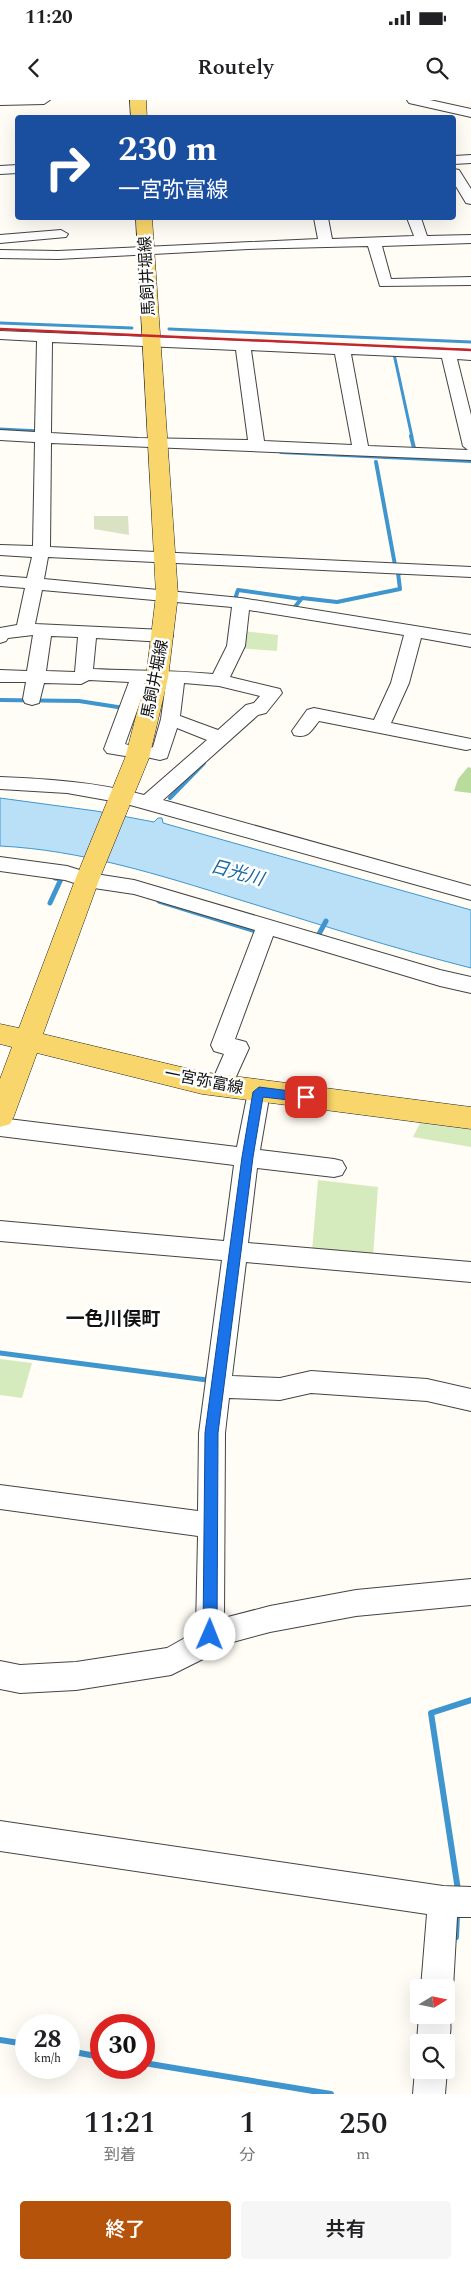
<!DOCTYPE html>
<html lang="ja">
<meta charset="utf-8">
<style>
body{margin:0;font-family:Spectral,"Noto Sans JP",serif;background:#f6f6f6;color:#202124;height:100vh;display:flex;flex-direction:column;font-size:19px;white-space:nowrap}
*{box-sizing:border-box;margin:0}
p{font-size:16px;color:#757577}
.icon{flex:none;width:28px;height:28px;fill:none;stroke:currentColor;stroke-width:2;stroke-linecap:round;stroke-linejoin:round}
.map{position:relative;height:1994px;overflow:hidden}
.drawer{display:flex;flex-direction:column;background:#fff;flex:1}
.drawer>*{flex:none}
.hud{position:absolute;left:15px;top:15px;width:441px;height:105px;border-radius:5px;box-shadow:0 5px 20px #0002;background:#1a4fa0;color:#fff;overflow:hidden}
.needle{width:32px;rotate:80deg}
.fabs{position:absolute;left:410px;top:1879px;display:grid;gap:10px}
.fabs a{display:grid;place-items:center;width:45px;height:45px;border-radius:5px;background:#fff;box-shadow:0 5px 20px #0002;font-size:25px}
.speed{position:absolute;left:15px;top:1914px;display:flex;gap:10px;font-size:25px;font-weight:700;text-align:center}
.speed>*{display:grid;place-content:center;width:65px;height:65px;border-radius:50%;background:#fff;box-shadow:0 5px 20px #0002;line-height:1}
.speed small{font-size:12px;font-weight:400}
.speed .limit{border:8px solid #d22;background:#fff;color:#111}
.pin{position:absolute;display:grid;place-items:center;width:42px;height:42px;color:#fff;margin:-21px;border-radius:10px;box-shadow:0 2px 8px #0006}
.me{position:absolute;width:55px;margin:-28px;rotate:1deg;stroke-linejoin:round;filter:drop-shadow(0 0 4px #0008)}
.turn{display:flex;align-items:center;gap:18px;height:105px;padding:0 20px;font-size:22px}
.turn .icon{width:65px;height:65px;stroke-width:2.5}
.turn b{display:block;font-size:35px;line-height:42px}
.eta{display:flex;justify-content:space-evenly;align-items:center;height:85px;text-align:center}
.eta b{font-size:30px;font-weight:600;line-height:35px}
.button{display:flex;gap:10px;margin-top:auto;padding:10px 20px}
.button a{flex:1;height:58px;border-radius:5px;background:#b45309;color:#fff;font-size:20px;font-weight:600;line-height:58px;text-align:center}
.button a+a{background:#f6f6f6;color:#202124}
.status{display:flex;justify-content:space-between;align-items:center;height:35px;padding:0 25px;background:#fff;direction:ltr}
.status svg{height:14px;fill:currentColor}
header{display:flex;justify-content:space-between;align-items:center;height:65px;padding:0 20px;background:#fff;font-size:22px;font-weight:600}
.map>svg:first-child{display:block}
.green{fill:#d5ebbd}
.forest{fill:#b9dc9c}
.cemetery{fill:#d9e3c4}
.water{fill:#b9e0f7;stroke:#3f96cf}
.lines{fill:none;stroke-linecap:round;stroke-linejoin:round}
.stream-far3{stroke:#3f96cf;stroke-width:3}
.stream-far2{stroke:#3f96cf;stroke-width:4}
.stream-far1{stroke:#3f96cf;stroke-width:5}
.stream{stroke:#3f96cf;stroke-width:6}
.minor-casing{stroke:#444;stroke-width:2}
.major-casing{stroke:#222;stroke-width:1}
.minor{fill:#fff;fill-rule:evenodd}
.major{fill:#f9d66b;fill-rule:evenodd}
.rail{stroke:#c4262e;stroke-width:2.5}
.route{fill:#1a73e8;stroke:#114b97}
.labels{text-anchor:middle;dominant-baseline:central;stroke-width:5;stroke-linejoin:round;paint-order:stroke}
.street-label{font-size:16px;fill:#111;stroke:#fff}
.water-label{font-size:18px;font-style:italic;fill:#1768a6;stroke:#fff}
.quarter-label{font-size:19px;font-weight:bold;fill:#111;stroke:#fff}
</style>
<div class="status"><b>11:20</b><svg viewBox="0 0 49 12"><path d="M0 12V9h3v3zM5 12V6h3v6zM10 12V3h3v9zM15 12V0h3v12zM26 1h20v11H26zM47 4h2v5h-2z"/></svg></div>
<header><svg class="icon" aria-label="back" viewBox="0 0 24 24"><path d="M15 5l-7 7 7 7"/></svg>Routely<svg class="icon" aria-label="search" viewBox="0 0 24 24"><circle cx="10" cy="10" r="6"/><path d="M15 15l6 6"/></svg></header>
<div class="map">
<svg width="471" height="1994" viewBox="0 0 471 1994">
<rect width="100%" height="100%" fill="#fffdf5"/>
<path class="green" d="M 242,531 L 278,535 L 277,551 L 238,548 Z
M 421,1021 L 471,1025 L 471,1047 L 413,1037 Z
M 318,1080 L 378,1087 L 373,1157 L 312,1151 Z
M 0,1259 L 32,1263 L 22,1298 L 0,1295 Z"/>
<path class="forest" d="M 468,667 L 471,668 L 471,693 L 454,691 L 458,679 Z"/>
<path class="cemetery" d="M 94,416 L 128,416 L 129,435 L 94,429 Z"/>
<path class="water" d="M 0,698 L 96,711 L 154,722 L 158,718 L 162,718 L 163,723 L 471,810 L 471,868 C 392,848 315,823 237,799 C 160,775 81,750 0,746 Z"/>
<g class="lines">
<path class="stream-far3" d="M 0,223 L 132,228
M 169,229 L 471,242
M 394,254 L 412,337
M 0,329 L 40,331"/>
<path class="stream-far2" d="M 411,336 L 414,348
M 281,352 L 471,361
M 376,362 L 395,465
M 236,496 L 238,490 L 301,499
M 294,508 L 302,498 L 337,502 L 400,489 L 398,473 L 401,473
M 0,600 L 79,601 L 124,608
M 170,698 L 204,663"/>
<path class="stream-far1" d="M 159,801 L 259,832
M 50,803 L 61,779 L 55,778
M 319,834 L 326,821
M 0,1253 L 207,1280 L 208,1275"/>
<path class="stream" d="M 471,1600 L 431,1613 L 458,1790 L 471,1791
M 456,1837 L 457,1815
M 449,1922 L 452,1885
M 0,1940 L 26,1944
M 69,1951 L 101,1957
M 446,1958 L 448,1940
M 144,1963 L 331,1994"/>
<defs>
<path id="minor" d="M 0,0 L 50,0 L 44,4 L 0,5 Z
M 407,0 L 430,0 L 471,9 L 471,17 L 409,3 Z
M 471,55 L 471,63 L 454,64 L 454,56 Z
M 18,65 L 18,73 L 0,74 L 0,66 Z
M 454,69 L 459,70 L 471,89 L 471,104 L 466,103 L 454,83 Z
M 314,118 L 328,118 L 332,139 L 414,136 L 407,118 L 421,118 L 427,136 L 471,135 L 471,143 L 382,146 L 391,179 L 471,177 L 471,185 L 380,186 L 368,146 L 248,149 L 58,159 L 0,158 L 0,150 L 58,151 L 318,139 Z
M 61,130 L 68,134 L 66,137 L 0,143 L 0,135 Z
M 0,231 L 471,250 L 471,260 L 457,259 L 471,315 L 471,360 L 51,343 L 50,447 L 471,467 L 471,477 L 48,457 L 44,479 L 241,498 L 471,535 L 471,547 L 421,538 L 409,583 L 391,623 L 471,639 L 471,649 L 466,650 L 319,621 C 311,631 308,639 294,635 L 292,631 L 307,610 L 314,608 L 374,620 L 391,583 L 404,535 L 249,510 L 245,546 L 230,577 L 280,589 L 282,593 L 266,613 L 258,615 L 163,700 L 471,786 L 471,800 L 123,703 L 67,693 L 0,689 L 0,677 C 49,679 97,682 144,695 L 207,640 L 177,628 L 167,658 L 160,660 L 146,657 L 143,653 L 146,649 L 153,647 L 161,619 L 166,583 L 147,583 L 125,644 L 132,646 L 135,650 L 132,654 L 125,656 L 107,653 L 104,649 L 129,582 L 89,580 L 81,584 L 44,583 L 39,603 L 32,605 L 25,603 L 23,599 L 26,582 L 0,582 L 0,570 L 27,571 L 33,535 L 8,538 L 6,541 L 0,543 L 0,528 L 17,525 L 25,488 L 0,486 L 0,476 L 27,478 L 32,457 L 0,455 L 0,445 L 33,446 L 35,342 L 0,340 L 0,330 L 35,332 L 37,241 L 0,239 ZM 52,242 L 236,250 L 248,340 L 138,338 L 51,333 ZM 251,250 L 335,254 L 352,345 L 264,341 ZM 351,254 L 442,258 L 463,346 L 468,350 L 368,346 ZM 42,490 L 232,507 L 227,546 L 213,574 C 173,570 134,571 93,569 L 96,538 L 164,542 L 170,540 L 173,536 L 170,532 L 164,530 L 35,524 ZM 51,536 L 78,537 L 75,572 L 46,571 ZM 184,583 L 219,586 L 260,596 L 254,603 L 246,605 L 218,630 L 180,616 Z
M 0,757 L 67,766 L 89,773 L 134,780 L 440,870 L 471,877 L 471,893 L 440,886 L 273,836 L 235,939 L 246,942 L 249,948 L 229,992 L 221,995 L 213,992 L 210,986 L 224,954 L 214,951 L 211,945 L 255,830 L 134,794 L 87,787 L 65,780 L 0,771 Z
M 259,983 L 267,986 L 270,992 L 260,1050 L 334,1059 L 342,1061 L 346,1068 L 342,1075 L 334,1077 L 257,1068 L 248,1143 L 471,1162 L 471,1182 L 246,1162 L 232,1276 L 280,1278 L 311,1271 L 427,1279 L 471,1289 L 471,1311 L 427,1301 L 311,1293 L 280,1300 L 229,1298 L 225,1333 L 224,1518 L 270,1506 L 356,1490 L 471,1479 L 471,1505 L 356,1516 L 270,1532 L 218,1546 L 203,1559 L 171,1575 L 76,1590 L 20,1593 L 0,1589 L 0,1561 L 20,1565 L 76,1562 L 167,1548 L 183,1539 L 196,1529 L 198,1436 L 0,1409 L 0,1385 L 198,1411 L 199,1333 L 222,1160 L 0,1141 L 0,1121 L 224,1141 L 234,1065 L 0,1036 L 0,1018 L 237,1047 L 248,992 L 251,986 Z
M 0,1721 L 443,1786 L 471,1787 L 471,1817 L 457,1817 L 453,1888 L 446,1900 L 446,1888 L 421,1888 L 427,1814 L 0,1751 Z
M 446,1904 C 452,1918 452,1935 446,1949 L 446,1942 L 419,1942 L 419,1946 L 417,1942 L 419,1915 L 446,1915 Z
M 419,1961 L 419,1970 L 446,1970 L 446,1968 L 447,1970 L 445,1994 L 413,1994 L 415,1970 Z"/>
<path id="major" d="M 130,0 L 146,0 L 147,18 L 131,18 Z
M 136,118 L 152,118 L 178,495 L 168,578 L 149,658 L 99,780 L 43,934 L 202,972 L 471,1007 L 471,1029 L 202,994 L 37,953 L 14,1016 L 10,1024 L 0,1027 L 0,979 L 12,947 L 0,944 L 0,924 L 19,928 L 75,780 L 125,658 L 146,578 L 156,495 Z"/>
</defs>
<use href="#minor" class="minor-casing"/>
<use href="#major" class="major-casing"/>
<use href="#minor" class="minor"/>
<use href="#major" class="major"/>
<path class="rail" d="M 0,229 L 471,250"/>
</g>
<path class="route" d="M 259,987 L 306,993 L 312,997 L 306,1002 L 263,997 L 253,1057 L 218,1333 L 217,1535 L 215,1540 L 210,1542 L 205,1540 L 203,1535 L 205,1333 L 242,1057 L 253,992 Z"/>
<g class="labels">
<g class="street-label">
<text transform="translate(147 176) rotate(-93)">馬飼井堀線</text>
<text transform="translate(155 579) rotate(-79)">馬飼井堀線</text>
<text transform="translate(204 981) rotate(11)">一宮弥富線</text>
</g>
<g class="water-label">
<text transform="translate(237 773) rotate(15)">日光川</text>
</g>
<g class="quarter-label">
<text x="113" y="1219">一色川俣町</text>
</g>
</g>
</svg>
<div class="fabs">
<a><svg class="needle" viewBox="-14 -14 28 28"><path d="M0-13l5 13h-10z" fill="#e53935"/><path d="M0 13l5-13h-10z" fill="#757577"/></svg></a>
<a><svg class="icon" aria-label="search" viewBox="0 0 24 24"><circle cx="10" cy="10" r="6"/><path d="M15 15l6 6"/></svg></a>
</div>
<div class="speed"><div>28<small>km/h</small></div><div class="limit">30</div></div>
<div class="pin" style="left:306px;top:997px;background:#d93025"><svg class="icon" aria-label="arrive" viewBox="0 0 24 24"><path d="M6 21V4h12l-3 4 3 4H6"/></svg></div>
<svg class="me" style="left:210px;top:1535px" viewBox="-20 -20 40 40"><circle r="19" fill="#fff"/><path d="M0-13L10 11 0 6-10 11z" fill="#1a73e8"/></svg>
<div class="hud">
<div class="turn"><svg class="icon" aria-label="right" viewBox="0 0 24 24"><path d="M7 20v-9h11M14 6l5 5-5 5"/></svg><div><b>230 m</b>一宮弥富線</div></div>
</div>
</div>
<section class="drawer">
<div class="eta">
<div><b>11:21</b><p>到着</p></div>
<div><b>1</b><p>分</p></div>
<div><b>250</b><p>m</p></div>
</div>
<div class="button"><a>終了</a><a>共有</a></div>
</section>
